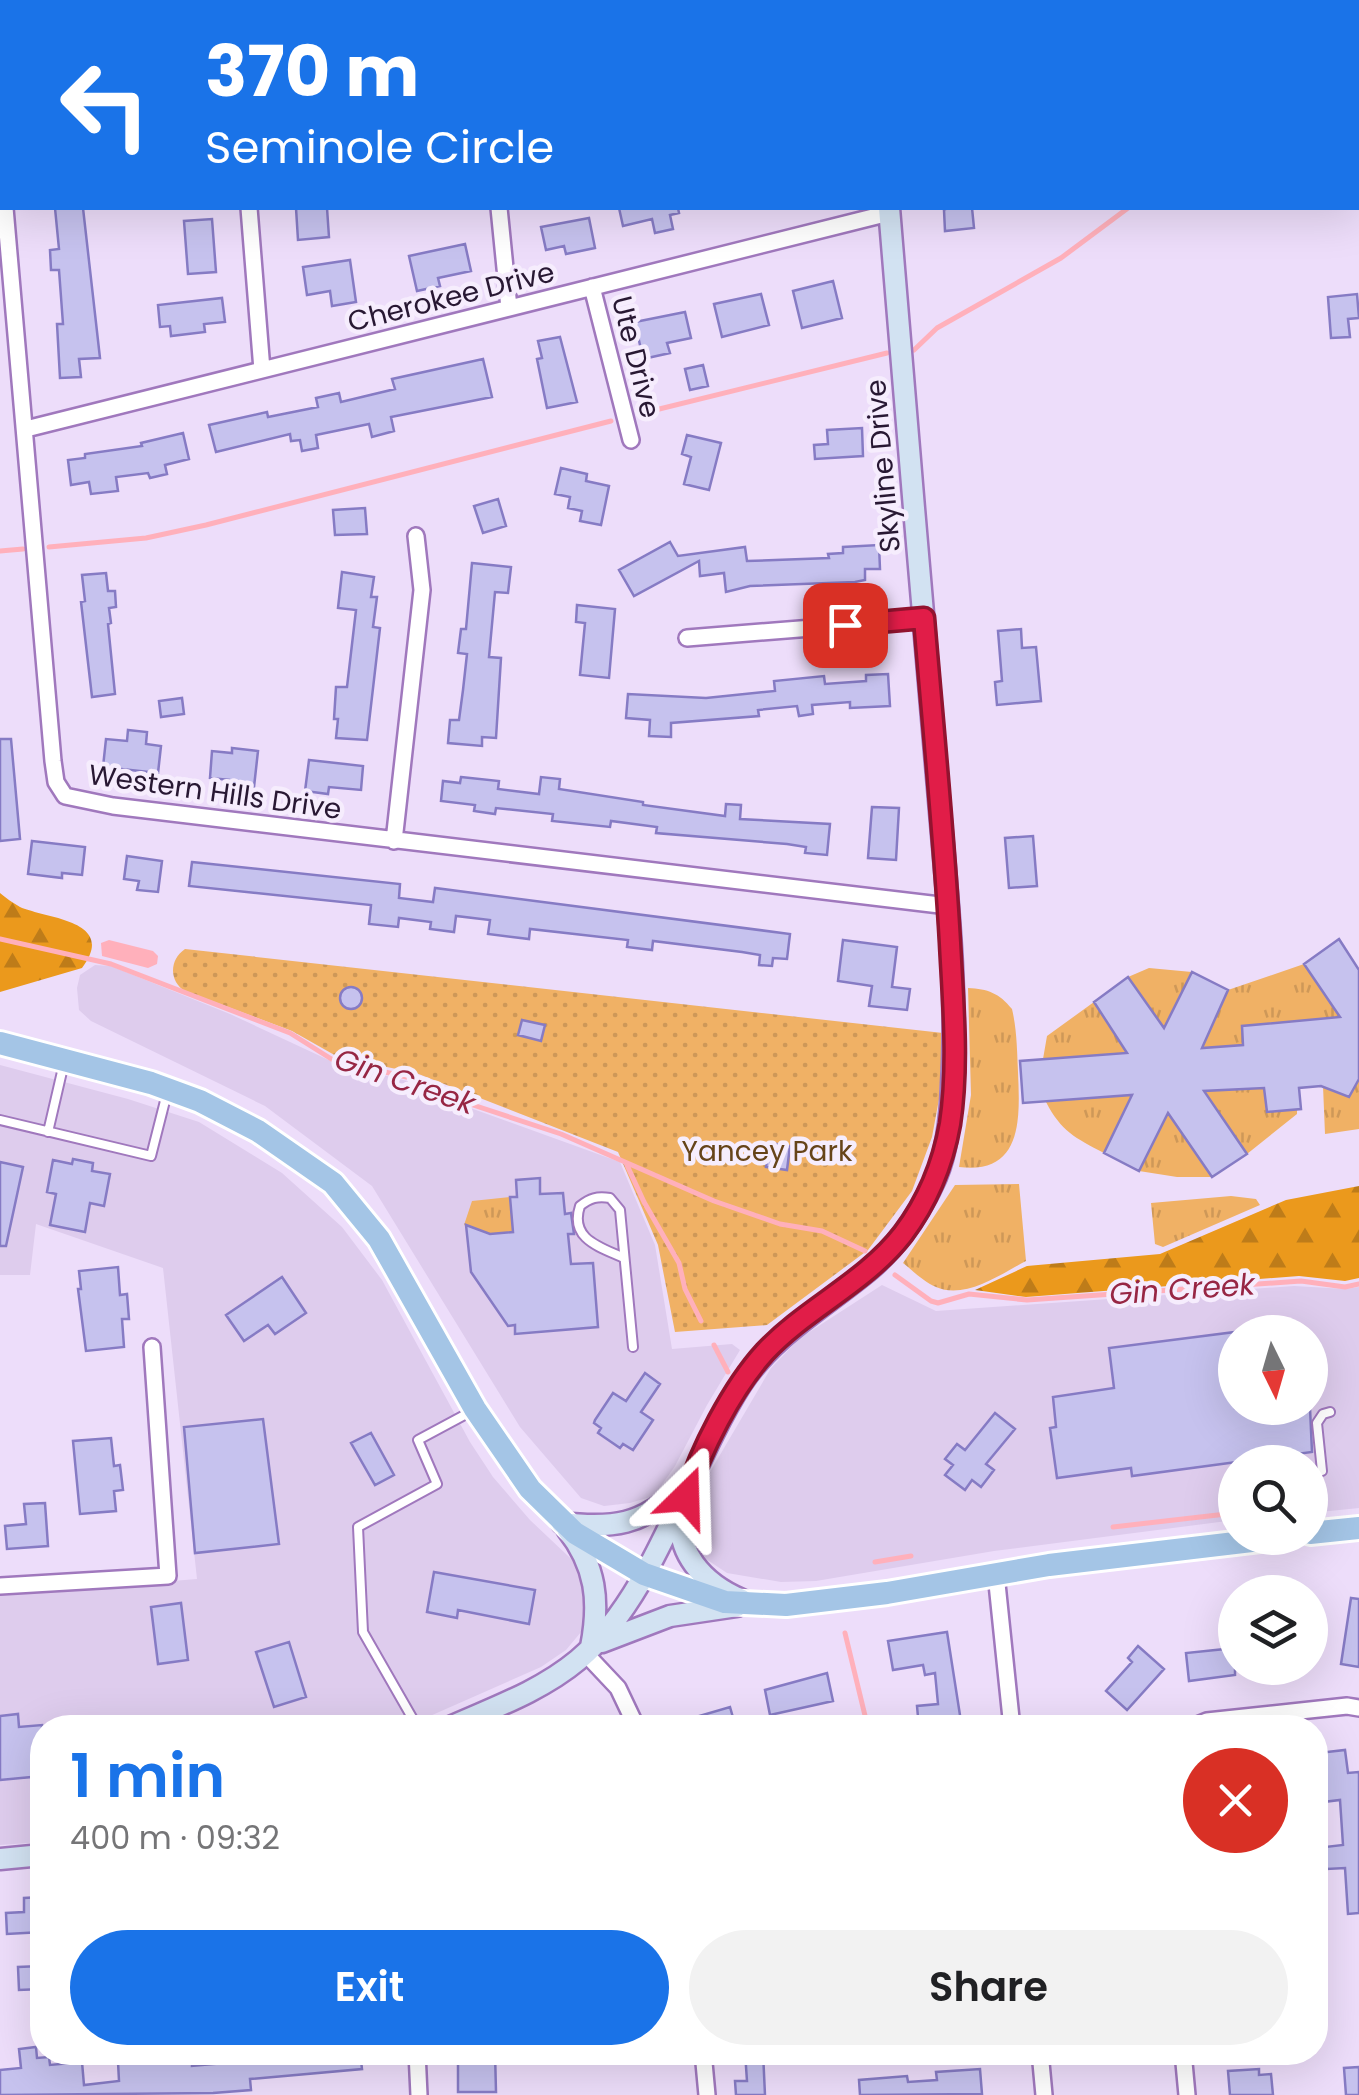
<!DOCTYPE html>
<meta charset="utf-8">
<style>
body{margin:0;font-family:Poppins,sans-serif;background:#f2f2f2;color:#202124;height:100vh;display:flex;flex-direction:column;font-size:38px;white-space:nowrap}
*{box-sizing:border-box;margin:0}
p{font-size:32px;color:#757577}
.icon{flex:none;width:55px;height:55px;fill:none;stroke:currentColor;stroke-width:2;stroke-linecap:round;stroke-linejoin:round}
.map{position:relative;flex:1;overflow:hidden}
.panel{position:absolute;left:30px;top:1715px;width:1298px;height:350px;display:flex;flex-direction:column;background:#fff;border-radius:40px;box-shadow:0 10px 40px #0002}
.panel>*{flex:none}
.guide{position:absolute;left:0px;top:0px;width:1360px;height:210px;box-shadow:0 10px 40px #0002;background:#1a73e8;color:#fff;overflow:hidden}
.needle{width:65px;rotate:175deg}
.fabs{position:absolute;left:1218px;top:1315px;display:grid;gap:20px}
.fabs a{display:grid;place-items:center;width:110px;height:110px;border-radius:50%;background:#fff;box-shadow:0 10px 40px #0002;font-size:50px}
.pin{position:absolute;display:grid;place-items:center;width:85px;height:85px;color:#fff;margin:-42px;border-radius:20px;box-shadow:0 5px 15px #0006}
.me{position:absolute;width:110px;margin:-55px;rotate:22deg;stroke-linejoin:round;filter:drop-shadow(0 0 8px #0008)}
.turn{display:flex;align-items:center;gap:35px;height:210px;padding:0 40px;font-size:45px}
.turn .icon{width:130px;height:130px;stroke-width:2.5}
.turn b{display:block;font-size:70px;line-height:85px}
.round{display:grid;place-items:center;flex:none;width:105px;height:105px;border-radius:52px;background:#f2f2f2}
.head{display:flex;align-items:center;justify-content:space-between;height:170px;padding:0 40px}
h1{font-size:60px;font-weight:600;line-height:75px;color:#1a73e8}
.button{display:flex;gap:20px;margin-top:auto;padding:20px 40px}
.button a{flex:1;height:115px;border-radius:60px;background:#1a73e8;color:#fff;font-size:40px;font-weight:600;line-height:115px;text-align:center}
.button a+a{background:#f2f2f2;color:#202124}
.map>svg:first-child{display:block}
.built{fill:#decced;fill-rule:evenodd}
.grass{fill:url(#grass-tufts)}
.forest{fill:url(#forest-firs)}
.park{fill:url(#park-dots)}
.water{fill:#ffb0bb}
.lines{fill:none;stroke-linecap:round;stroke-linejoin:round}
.stream{stroke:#ffb0bb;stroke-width:5}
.building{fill:#c6c2ee;stroke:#867bc4;stroke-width:2.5}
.lane-casing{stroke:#a078bd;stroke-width:12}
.street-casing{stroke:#a078bd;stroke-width:20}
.secondary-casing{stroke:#a078bd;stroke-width:25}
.primary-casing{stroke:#fff;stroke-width:28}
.lane{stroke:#fff;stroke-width:8}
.street{stroke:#fff;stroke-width:15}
.secondary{stroke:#d2e2f2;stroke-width:20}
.primary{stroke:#a4c5e6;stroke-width:22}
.route-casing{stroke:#92132f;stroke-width:25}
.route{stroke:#e11d48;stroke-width:18}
.labels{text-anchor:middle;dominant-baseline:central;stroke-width:9;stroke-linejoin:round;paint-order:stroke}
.street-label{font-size:28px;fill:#281833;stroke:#f6edfd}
.park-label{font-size:28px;fill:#664419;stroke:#f6edfd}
.water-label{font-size:30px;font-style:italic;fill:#972644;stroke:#f6edfd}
</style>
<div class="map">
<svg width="1359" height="2095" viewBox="0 0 1359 2095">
<defs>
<pattern id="grass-tufts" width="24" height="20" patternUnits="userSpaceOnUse" patternTransform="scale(2.5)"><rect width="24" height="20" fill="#f0b165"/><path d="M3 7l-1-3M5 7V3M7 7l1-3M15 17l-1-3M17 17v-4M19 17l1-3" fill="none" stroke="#ce9858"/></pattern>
<pattern id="forest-firs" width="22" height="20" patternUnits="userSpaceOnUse" patternTransform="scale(2.5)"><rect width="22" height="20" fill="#eb991c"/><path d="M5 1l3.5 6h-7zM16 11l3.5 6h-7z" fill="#be7c19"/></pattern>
<pattern id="park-dots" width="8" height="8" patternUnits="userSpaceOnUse" patternTransform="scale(2.5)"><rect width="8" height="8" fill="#f0b165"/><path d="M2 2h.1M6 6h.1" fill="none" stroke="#ce9858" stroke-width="1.8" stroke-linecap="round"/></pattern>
</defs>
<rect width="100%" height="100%" fill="#edddfa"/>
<path class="built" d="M 95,965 L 111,966 L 230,1014 L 333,1062 L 411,1082 L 437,1096 L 620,1162 L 655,1245 L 672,1349 L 732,1344 L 740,1350 L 707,1405 L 675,1466 L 654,1496 L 630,1503 L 604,1506 L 581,1498 L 520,1427 L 372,1186 L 265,1106 L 91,1021 L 79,1010 L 77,988 L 80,975 Z
M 0,1065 L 128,1099 L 199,1122 L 282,1173 L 342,1227 L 382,1280 L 470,1442 L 493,1477 L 530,1520 L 585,1572 L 586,1626 L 566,1650 L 541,1667 L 405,1727 L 42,1728 L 42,1842 L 0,1845 L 0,1595 L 197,1579 L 163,1268 L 36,1224 L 30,1275 L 0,1275 Z
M 882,1285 L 936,1311 L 1294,1286 L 1346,1289 L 1359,1287 L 1359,1508 L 1310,1513 L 1310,1462 L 1235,1462 L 1235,1520 L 994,1551 L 816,1581 L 781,1582 L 727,1573 L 706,1559 L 692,1538 L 690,1517 L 697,1494 L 771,1368 L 800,1338 ZM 1235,1332 L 1310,1332 L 1310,1408 L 1235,1408 Z"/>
<path class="grass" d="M 1304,964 L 1340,1017 L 1242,1026 L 1243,1045 L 1202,1048 L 1228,990 Z
M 1149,968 L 1192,972 L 1164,1028 L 1128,977 Z
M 968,988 C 988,989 999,993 1012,1009 C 1017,1030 1017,1051 1018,1072 C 1020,1118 1023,1175 959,1167 L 971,1095 Z
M 1094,1002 L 1127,1053 L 1043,1059 L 1047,1036 Z
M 1359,1079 L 1359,1129 L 1325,1134 L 1323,1086 L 1349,1097 Z
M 1264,1088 L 1267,1112 L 1297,1109 L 1297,1114 L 1247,1154 L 1204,1091 Z
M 1132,1095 L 1104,1153 C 1075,1138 1061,1131 1046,1102 Z
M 1168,1113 L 1212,1177 L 1177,1177 L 1139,1171 Z
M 1019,1184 L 1026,1261 C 1001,1274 965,1300 936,1287 C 924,1282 913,1271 903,1263 L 955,1185 Z
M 1231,1196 L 1256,1199 L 1260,1205 L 1163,1247 L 1155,1244 L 1151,1203 Z
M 510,1197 L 513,1232 L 490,1234 L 464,1225 L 472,1201 Z"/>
<path class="forest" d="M 0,893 C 6,898 13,903 20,907 C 47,919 118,920 82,968 L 0,992 Z
M 1359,1186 L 1359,1278 L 1345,1281 L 1299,1276 L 1026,1297 L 975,1290 L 1027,1266 L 1160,1254 L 1286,1200 Z"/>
<path class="park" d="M 185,949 L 943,1033 L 939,1099 L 932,1137 L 912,1191 L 868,1250 L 767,1325 L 675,1332 L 658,1245 L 618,1152 L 416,1073 L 338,1057 L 292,1031 L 185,991 C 169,981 169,960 185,949 Z"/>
<path class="water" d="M 109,940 L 153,951 L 158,956 L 157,964 L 148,968 L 102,956 L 101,943 Z"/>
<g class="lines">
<path class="stream" d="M 1304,2 L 1304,0
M 914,350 L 937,328 L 1061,258 L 1128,208
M 639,414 L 887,353
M 49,547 L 146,538 L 206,525 L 611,421
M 0,551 L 23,549
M 0,939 L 111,964 L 290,1033 L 333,1060 L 411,1078 L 467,1103 L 561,1134 L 714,1201 L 780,1224 L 822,1231 L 865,1251
M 626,1163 L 644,1202 L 679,1263 L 685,1289 L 701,1321
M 895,1275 L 931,1301 L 938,1303 L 969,1294 L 1027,1300 L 1301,1281 L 1345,1287 L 1359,1284
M 714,1345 L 728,1372
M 1113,1527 L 1235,1513
M 875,1562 L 911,1556
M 845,1633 L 868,1728"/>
</g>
<path class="building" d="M 55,208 L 83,208 L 100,358 L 79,359 L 81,377 L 60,378 L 57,324 L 63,324 L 59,270 L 51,270 L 50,250 L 59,249 Z
M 296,208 L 327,208 L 329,237 L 298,240 Z
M 619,208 L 678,208 L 679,213 L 670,215 L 673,229 L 655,233 L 652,219 L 623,226 Z
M 948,208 L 972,208 L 974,228 L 945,231 L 944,210 Z
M 589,218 L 595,248 L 566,254 L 564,246 L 546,250 L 541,227 Z
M 212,219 L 216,272 L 188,274 L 184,221 Z
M 465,244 L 471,271 L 438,278 L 440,286 L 417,291 L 409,256 Z
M 350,260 L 356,302 L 332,306 L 330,291 L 307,295 L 303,267 Z
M 833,281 L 842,318 L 802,328 L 793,291 Z
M 761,294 L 769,325 L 722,337 L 714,304 Z
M 1357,294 L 1359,318 L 1348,319 L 1350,337 L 1331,338 L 1328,297 Z
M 222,298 L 225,322 L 204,324 L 205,332 L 171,336 L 170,326 L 160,327 L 158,305 Z
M 685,312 L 691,338 L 667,343 L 670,353 L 643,359 L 635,322 Z
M 560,337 L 577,402 L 547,408 L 537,359 L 542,358 L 538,341 Z
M 483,359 L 492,397 L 391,417 L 394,431 L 372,437 L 369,424 L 316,435 L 318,448 L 302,451 L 300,440 L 291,441 L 290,434 L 216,452 L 209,425 L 267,412 L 268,417 L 318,407 L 316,398 L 339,393 L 341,402 L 395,389 L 392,379 Z
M 703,365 L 708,386 L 690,390 L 685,369 Z
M 862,428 L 863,456 L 815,459 L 814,445 L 828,444 L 827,430 Z
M 183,433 L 189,459 L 165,465 L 167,474 L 150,478 L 148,473 L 116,477 L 118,491 L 91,494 L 89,482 L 71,485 L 68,460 L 85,458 L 85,454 L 142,446 L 141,443 Z
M 687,435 L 721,443 L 709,490 L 684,484 L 691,457 L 682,454 Z
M 561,468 L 587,474 L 586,481 L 609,486 L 601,525 L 580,521 L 582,511 L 568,508 L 570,497 L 555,494 Z
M 498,499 L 506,526 L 483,533 L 474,506 Z
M 365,508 L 367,534 L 335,535 L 333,510 Z
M 670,542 L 678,556 L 745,547 L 747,561 L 829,558 L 828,554 L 843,553 L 843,547 L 879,545 L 880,569 L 865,569 L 865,580 L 855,582 L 750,586 L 726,592 L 724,573 L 700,576 L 699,561 L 634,596 L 619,570 Z
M 472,563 L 511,567 L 508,593 L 495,592 L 489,657 L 501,658 L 496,738 L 482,737 L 482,746 L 448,743 L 450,720 L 459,720 L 463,690 L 467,654 L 458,653 L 461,629 L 466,629 Z
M 342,572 L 374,577 L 371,597 L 377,597 L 373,627 L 380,628 L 367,740 L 336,738 L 338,719 L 334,719 L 336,687 L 347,687 L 356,610 L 338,608 Z
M 106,573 L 108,591 L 115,591 L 116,607 L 109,608 L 111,623 L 108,624 L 115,694 L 92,697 L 81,602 L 85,601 L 82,575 Z
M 577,605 L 615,609 L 609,678 L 580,675 L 585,623 L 576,622 Z
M 1021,629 L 1022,648 L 1036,647 L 1041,701 L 997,705 L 995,682 L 1002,681 L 998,631 Z
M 888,674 L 890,706 L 850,708 L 850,702 L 812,705 L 813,714 L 799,716 L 797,706 L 758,710 L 759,716 L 671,723 L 671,737 L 649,736 L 650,720 L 626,718 L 628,694 L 706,698 L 775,691 L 774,681 L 824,676 L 825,684 L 866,681 L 866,675 Z
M 182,698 L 184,714 L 161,717 L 159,701 Z
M 128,730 L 147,732 L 146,744 L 161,746 L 158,773 L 103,767 L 106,739 L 127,741 Z
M 0,739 L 11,739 L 20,839 L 0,841 Z
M 232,748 L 258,751 L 254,787 L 229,784 L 229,780 L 210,778 L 212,751 L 232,753 Z
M 309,760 L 363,766 L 361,790 L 329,787 L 328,794 L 305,791 Z
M 461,777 L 499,781 L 498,789 L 539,794 L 541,777 L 560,779 L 559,789 L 643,802 L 643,805 L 725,816 L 726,804 L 741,805 L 740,819 L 830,824 L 827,855 L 805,853 L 806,847 L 787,844 L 656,833 L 657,827 L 611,821 L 610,827 L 552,821 L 553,814 L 496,808 L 495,814 L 474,811 L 475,805 L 441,801 L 443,781 L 460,783 Z
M 872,807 L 899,808 L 896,860 L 868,858 Z
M 1033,836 L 1037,886 L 1009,888 L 1005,838 Z
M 32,841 L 85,847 L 82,875 L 62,873 L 62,878 L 28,874 Z
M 127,856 L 162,861 L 158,892 L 137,890 L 139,881 L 124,879 Z
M 192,862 L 400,884 L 399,898 L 433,902 L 435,888 L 790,934 L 787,959 L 773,958 L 772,966 L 759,965 L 760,955 L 742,952 L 653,941 L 652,950 L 627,947 L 628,940 L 530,929 L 529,939 L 488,934 L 490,920 L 456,916 L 454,932 L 430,929 L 431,922 L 399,918 L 398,927 L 369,924 L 371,905 L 189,886 Z
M 1339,939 L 1359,970 L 1359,1079 L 1349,1097 L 1321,1086 L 1299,1088 L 1301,1109 L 1267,1112 L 1264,1088 L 1204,1091 L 1247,1154 L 1212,1177 L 1168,1113 L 1139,1171 L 1104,1153 L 1132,1095 L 1023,1103 L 1020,1061 L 1127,1053 L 1094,1002 L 1128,977 L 1164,1028 L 1192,972 L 1228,990 L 1202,1048 L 1243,1045 L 1242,1026 L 1340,1017 L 1304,964 Z
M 843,940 L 897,947 L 892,987 L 910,989 L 907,1010 L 869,1006 L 872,986 L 838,981 Z
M340 998a11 11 0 1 1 22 0a11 11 0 1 1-22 0Z
M 522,1020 L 545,1025 L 541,1041 L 518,1035 Z
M 770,1143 L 790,1146 L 787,1170 L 766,1167 Z
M 73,1159 L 93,1163 L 92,1171 L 110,1174 L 104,1206 L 90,1203 L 85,1232 L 50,1225 L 56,1194 L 47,1192 L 53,1160 L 72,1164 Z
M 0,1162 L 23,1167 L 6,1246 L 0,1246 Z
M 540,1178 L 540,1194 L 563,1193 L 565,1214 L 571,1213 L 574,1234 L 568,1234 L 571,1264 L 593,1263 L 598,1327 L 515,1334 L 515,1325 L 508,1326 L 471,1272 L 466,1225 L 490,1234 L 513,1232 L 510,1197 L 517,1197 L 516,1180 Z
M 118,1267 L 120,1295 L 127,1294 L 129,1319 L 122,1319 L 124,1347 L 86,1351 L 78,1289 L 81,1289 L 79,1271 Z
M 282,1277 L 306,1313 L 275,1334 L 268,1325 L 244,1341 L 226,1315 Z
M 1235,1332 L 1235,1408 L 1310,1408 L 1312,1452 L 1132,1476 L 1131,1468 L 1057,1478 L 1050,1428 L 1056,1427 L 1053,1397 L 1114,1388 L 1109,1348 Z
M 645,1373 L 660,1384 L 641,1412 L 653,1420 L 633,1450 L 623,1444 L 620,1448 L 598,1433 L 601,1428 L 594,1423 L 595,1420 L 613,1393 L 626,1401 Z
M 995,1413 L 1015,1429 L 986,1464 L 994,1470 L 981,1487 L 972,1480 L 965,1490 L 945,1475 L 953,1465 L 945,1459 L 957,1444 L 965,1450 Z
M 263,1419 L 279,1544 L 195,1553 L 184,1427 Z
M 371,1433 L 394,1475 L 375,1485 L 351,1443 Z
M 111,1438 L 114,1466 L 120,1465 L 123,1490 L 114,1491 L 116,1511 L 80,1514 L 73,1441 Z
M 45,1503 L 48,1546 L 7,1549 L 5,1526 L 26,1524 L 24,1504 Z
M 434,1572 L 535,1590 L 529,1624 L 458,1610 L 457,1618 L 427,1612 Z
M 1351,1598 L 1359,1599 L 1359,1667 L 1341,1664 Z
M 181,1603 L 188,1660 L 158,1664 L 151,1607 Z
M 947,1632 L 962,1728 L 919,1728 L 917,1706 L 938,1704 L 935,1673 L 925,1675 L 923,1665 L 893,1670 L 888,1641 Z
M 289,1642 L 306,1697 L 274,1707 L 256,1652 Z
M 1138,1646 L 1164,1669 L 1127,1710 L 1106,1691 L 1132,1662 L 1128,1658 Z
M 1235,1648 L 1235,1675 L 1189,1681 L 1186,1653 Z
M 827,1673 L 833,1701 L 770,1715 L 765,1690 Z
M 730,1707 L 736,1728 L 672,1728 L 672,1724 Z
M 18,1714 L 19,1727 L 42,1725 L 42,1776 L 0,1780 L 0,1716 Z
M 1345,1750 L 1348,1773 L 1359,1772 L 1359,1913 L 1348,1914 L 1345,1868 L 1327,1869 L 1325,1847 L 1343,1845 L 1340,1800 L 1323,1802 L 1318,1753 Z
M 41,1897 L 42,1932 L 7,1934 L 6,1913 L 24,1912 L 24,1898 Z
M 41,1966 L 42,1989 L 19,1990 L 18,1967 Z
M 36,2047 L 37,2058 L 49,2057 L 50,2065 L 82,2062 L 84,2085 L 119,2081 L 118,2062 L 167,2058 L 167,2052 L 192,2052 L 192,2066 L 259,2060 L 258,2052 L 360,2052 L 362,2069 L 250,2079 L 251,2090 L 213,2093 L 0,2095 L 0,2070 L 21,2068 L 19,2049 Z
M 458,2052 L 495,2052 L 496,2092 L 458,2092 Z
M 745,2052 L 763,2052 L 765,2095 L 736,2095 L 735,2081 L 747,2081 Z
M 1359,2067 L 1359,2095 L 1346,2095 L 1344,2068 Z
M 980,2069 L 982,2094 L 860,2095 L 859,2080 L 907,2076 L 908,2082 L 937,2080 L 936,2072 Z
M 1259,2069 L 1259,2075 L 1271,2074 L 1273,2095 L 1230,2095 L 1228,2071 Z"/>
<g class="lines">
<defs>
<path id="lane" d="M 0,1120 L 151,1156 L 167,1093
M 48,1132 L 64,1063
M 624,1258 C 600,1247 569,1239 580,1206 C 590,1198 597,1196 610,1198 L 620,1210 L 633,1347
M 1322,1471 L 1317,1423 L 1323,1414 L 1330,1412
M 418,1728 L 363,1632 L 358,1527 L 437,1484 L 418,1440 L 472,1411"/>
<path id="street" d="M 232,0 L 232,2
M 480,0 L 480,2
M 1188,0 L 1188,2
M 1358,121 L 1359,121
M 0,154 L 2,180
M 5,208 L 53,761 L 56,782 L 65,796 L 113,806 L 948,906
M 249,208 L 262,370
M 499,208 L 509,308
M 592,287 L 631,440
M 26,429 L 889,213
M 687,638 L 924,619
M 394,841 L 422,590 L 416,536
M 996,1574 L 1012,1728
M 0,1586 L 168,1576 L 152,1347
M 585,1653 L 618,1688 L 637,1728
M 1190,1728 L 1207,1721 L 1347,1706 L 1359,1708
M 417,2052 L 419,2095
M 703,2052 L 707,2095
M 1040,2052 L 1044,2095
M 1183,2052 L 1187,2095"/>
<path id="secondary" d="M 873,0 L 873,2
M 683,1508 C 672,1551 704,1584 742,1600
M 562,1523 C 613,1529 642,1525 680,1489
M 567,1529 C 596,1566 600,1601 591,1647
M 602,1642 L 670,1616 L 737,1606
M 448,1728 C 493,1708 541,1691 578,1660 C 655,1595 687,1468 741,1384 C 774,1334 826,1306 870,1269 C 898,1245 921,1211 936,1177 C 948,1148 951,1115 952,1084 C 958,985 946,886 938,788 C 922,595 904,401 889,208
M 0,1859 L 42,1855"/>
<path id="primary" d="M 0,1043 L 151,1083 L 200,1101 L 258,1131 L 333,1183 L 379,1239 L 475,1409 L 530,1489 L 575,1533 L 644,1574 L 725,1602 L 786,1605 L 887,1593 L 1049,1565 L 1277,1538
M 1310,1533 L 1359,1528"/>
</defs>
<use href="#lane" class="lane-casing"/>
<use href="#street" class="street-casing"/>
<use href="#secondary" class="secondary-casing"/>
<use href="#primary" class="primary-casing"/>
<use href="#lane" class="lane"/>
<use href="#street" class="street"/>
<use href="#secondary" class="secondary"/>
<use href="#primary" class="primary"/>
</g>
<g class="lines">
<defs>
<path id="route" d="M 686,1497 C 700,1451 732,1388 765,1352 C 806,1308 865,1283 903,1234 C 927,1202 943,1163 950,1124 C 959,1065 953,1002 950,943 C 944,835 933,726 924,618 L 845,625"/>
</defs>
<use href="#route" class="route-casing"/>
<use href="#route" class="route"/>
</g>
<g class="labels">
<g class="street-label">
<text transform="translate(451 297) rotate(-14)">Cherokee Drive</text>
<text transform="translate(636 357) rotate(76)">Ute Drive</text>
<text transform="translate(883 466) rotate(-95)">Skyline Drive</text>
<text transform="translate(215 792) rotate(8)">Western Hills Drive</text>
</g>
<g class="park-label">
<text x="767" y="1151">Yancey Park</text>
</g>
<g class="water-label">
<text transform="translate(405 1081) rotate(19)">Gin Creek</text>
<text transform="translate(1182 1289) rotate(-4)">Gin Creek</text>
</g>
</g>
</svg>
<div class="fabs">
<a><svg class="needle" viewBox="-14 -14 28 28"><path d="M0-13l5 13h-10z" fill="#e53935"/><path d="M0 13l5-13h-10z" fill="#757577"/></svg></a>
<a><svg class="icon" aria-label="search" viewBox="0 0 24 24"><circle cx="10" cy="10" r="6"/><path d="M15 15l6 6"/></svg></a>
<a><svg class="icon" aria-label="layers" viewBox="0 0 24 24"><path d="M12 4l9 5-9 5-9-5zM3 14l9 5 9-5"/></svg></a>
</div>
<div class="pin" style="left:845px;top:625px;background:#d93025"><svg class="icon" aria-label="arrive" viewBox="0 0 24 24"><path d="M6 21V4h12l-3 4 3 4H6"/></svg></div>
<svg class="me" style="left:686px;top:1497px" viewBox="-20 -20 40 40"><path d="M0-17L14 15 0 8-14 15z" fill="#e11d48" stroke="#fff" stroke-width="4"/></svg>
<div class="guide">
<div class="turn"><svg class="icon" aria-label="left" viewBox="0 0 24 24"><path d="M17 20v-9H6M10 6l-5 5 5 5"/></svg><div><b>370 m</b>Seminole Circle</div></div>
</div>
<section class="panel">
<div class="head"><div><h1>1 min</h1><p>400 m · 09:32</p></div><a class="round" style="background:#d93025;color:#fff"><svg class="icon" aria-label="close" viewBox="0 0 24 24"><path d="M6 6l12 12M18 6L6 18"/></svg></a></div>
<div class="button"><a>Exit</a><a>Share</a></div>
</section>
</div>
